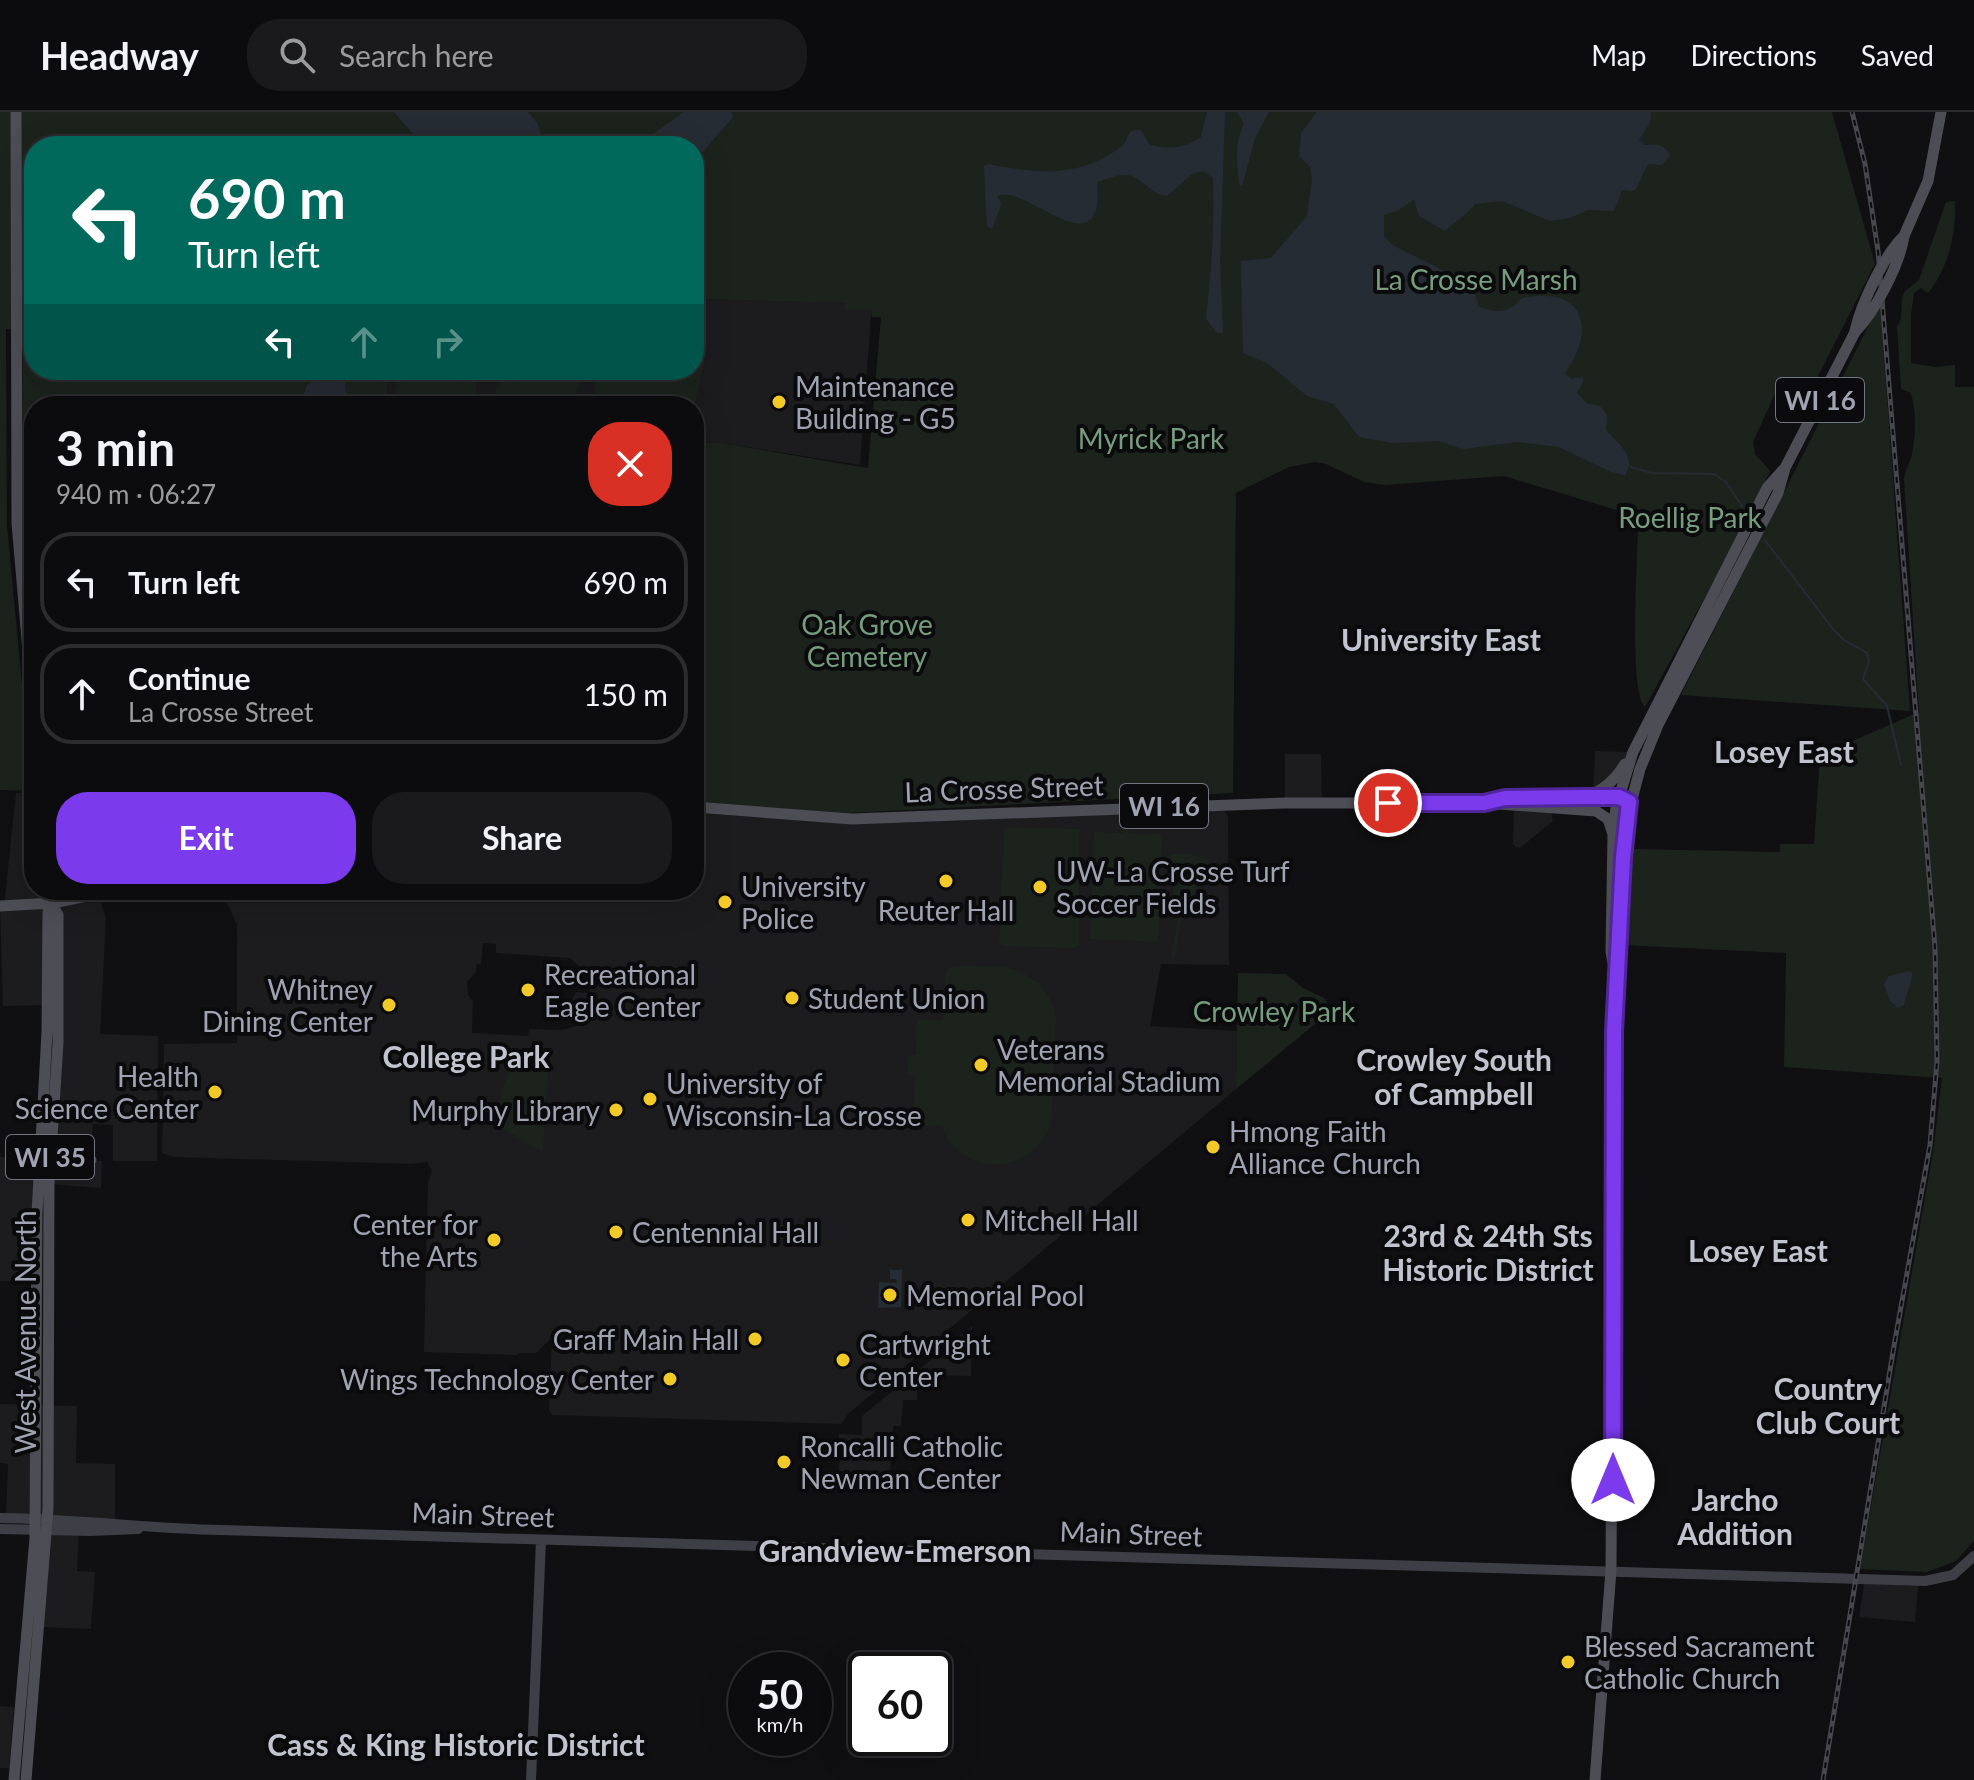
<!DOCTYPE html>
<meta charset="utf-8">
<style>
body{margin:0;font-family:Lato,sans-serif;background:#1a191b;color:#f1f3f6;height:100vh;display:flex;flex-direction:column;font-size:30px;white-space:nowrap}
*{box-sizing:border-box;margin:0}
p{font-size:26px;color:#9a9b9d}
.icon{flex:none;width:44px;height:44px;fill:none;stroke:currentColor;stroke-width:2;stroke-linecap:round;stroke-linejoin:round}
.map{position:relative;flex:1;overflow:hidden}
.drawer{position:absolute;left:24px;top:284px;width:680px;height:504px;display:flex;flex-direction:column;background:#0c0b0d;border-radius:32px;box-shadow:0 8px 32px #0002,0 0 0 2px #2c2b2e}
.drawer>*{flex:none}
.hud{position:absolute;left:24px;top:24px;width:680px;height:244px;border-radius:32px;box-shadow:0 8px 32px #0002,0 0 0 2px #2c2b2e;background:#00695c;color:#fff;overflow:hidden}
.speed{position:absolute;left:728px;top:1540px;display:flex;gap:16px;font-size:40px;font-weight:700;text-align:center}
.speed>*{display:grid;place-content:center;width:104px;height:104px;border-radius:50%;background:#0c0b0d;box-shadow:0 8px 32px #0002,0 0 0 2px #2c2b2e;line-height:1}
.speed small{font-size:20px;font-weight:400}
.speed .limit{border:4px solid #111;border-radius:12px;background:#fff;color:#111}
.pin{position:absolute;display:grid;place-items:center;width:68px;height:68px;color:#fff;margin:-34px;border:4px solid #fff;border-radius:50%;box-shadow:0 2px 8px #0007}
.me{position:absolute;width:88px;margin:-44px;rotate:0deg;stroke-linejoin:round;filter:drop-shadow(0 0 6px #0008)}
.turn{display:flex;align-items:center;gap:28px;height:168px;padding:0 32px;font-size:36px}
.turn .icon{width:104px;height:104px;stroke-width:2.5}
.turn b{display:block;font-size:56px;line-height:68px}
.lanes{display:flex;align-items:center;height:76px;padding:0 32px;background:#0003;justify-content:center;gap:40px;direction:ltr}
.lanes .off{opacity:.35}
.round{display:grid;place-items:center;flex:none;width:84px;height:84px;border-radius:32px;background:#1a191b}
.overview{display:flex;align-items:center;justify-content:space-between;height:136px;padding:0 32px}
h1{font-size:48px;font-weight:700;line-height:60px}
.button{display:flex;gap:16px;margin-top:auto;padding:16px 32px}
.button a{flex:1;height:92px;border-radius:32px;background:#7c3aed;color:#fff;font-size:32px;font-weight:700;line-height:92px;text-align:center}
.button a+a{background:#1a191b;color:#f1f3f6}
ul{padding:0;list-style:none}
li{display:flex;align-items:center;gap:24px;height:100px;margin:0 16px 12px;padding:0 16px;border:4px solid #2c2b2e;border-radius:32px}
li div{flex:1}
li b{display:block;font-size:30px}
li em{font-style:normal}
header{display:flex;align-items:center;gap:48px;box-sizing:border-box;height:112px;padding:0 40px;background:#0c0b0d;border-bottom:2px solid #2c2b2e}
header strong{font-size:38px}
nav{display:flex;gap:44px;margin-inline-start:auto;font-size:28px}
.search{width:560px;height:72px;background:#1a191b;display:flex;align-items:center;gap:20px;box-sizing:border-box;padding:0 28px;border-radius:32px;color:#9a9b9d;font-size:30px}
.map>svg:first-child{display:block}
.built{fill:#1c1b1e;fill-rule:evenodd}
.green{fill:#1c231d}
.water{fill:#262c34}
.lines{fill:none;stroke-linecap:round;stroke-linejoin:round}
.stream{stroke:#262c34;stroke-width:2}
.secondary{stroke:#3e3f46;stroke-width:10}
.primary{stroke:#4c4d55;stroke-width:11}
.rail-casing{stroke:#47484f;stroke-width:5}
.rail{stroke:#0b0a0c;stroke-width:2;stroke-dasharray:6;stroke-linecap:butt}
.primary-bridge{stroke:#4c4d55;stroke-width:11}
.route-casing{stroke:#51269a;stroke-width:20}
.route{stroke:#7c3aed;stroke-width:14}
.poi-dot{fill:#f2ca27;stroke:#0b0a0c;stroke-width:3}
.labels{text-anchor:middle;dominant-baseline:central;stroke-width:8;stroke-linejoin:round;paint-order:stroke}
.shield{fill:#0b0a0c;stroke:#737580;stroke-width:2}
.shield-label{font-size:26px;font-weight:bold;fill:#a0a3b2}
.park-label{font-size:28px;fill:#779d7f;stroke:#0b0a0c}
.poi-label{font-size:28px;fill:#a0a3b2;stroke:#0b0a0c;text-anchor:start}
.street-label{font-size:28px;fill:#a0a3b2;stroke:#0b0a0c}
.neighbourhood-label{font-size:30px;font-weight:bold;fill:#c1c3ce;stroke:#0b0a0c}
</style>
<header>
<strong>Headway</strong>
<div class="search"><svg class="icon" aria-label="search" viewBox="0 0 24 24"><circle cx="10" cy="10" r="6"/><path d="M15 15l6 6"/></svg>Search here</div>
<nav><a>Map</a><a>Directions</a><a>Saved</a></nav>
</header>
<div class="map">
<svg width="1974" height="1668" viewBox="0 0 1974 1668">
<rect width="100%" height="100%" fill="#100f11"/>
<path class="built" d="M 694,187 L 872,191 L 860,353 L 721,331 L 694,330 L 694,294 L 387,294 L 388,258 L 694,258 Z
M 1595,639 L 1633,640 L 1593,683 Z
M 1285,642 L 1321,642 L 1322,691 L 1285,691 Z
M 34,680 L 34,778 L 115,778 L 98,782 L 106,806 L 100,922 L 158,924 L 157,1049 L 113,1049 L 113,1013 L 93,1012 L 91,1048 L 102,1049 L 101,1076 L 49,1072 L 58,920 L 48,893 L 3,894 L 0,794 L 4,794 L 16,681 Z
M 1224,698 L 1228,705 L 1229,853 L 1161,852 L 1150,914 L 1237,919 L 1236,977 L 849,1301 L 841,1312 L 552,1303 L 549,1298 L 552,1225 L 536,1241 L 518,1241 L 518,1243 L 424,1240 L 428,1070 L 432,1059 L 427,1050 L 411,1052 L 174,1045 L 162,1041 L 164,932 L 237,931 L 237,813 L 221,778 L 694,778 L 694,701 L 861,712 ZM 483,831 L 496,832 L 496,841 L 570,846 L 588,863 L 590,873 L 590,881 L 576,880 L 571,891 L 586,903 L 576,914 L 562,918 L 529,917 L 528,924 L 472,921 L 473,889 L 468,883 L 467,870 L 476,859 L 477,852 L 481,852 Z
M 1514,699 L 1551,700 L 1553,709 L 1520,736 L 1516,735 L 1513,732 Z
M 0,1045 L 39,1046 L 38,1170 L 0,1169 Z
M 972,1214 L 971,1264 L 922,1263 L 920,1257 Z
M 912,1263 L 917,1266 L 917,1288 L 903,1288 L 901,1314 L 893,1314 L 889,1374 L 838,1371 L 840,1341 L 837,1341 L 839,1322 L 862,1323 L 862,1304 Z
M 0,1292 L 77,1294 L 76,1351 L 115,1352 L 115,1415 L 79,1415 L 77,1459 L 95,1460 L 91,1517 L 43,1515 L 52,1404 L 6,1402 L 8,1352 L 0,1351 Z
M 1864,1472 L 1918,1474 L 1915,1510 L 1859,1505 Z
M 0,1594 L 14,1595 L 9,1656 L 0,1656 Z"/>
<path class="green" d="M 0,0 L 1832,0 L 1875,152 L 1813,274 L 1779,273 L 1753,330 L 1755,342 L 1770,359 L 1751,401 L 1645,595 C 1628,580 1638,442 1638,412 L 1633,403 L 1504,364 L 1385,373 L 1364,370 L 1326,352 L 1315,350 L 1289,355 L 1236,381 L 1233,681 L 848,701 L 694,691 L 694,330 L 721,331 L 868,356 L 881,205 L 872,205 L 871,198 L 845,198 L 845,191 L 694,187 L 694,34 L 34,34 L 34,258 L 388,258 L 387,294 L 34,294 L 34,527 L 23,377 L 23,218 L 6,217 L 7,413 L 32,679 L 0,678 Z
M 1955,89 C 1956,123 1949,155 1928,181 L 1921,176 L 1914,181 L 1911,203 L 1911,251 L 1935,255 L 1955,253 L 1955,275 L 1974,275 L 1974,1429 L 1956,1449 L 1927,1460 L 1860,1457 L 1933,1040 L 1942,966 L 1784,955 L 1786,841 L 1624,833 L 1633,737 L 1780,740 L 1780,732 L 1814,732 L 1820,643 L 1919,600 L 1904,368 C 1905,357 1910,352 1912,342 C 1916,322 1916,300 1911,281 L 1901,277 L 1897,215 L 1901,207 L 1902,187 L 1904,180 L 1919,168 L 1946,90 Z
M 1880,191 L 1910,599 L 1681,583 Z
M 694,211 L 705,217 C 707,245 701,268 694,294 L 602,294 L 597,287 L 590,258 L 694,258 Z
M 396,258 L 476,258 L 477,294 L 397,294 Z
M 506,258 L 559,258 L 582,270 L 567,294 L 488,294 Z
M 1126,711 L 1129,721 L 1162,722 L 1158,830 L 1090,827 L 1094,720 L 1123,721 Z
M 1008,715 L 1079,717 L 1079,833 L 1075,836 L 1002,834 L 999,830 L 1004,719 Z
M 1170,742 L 1190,742 L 1209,748 L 1181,812 L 1175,845 L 1171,845 L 1177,812 Z
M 961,854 L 1005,855 L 1020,859 L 1039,871 L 1048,883 L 1055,898 L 1056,908 L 1051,1012 C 1036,1052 988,1068 955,1035 C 949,1029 945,1023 942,1014 L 913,1013 L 915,964 L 907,963 L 909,943 L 916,943 L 917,907 L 943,908 L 945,861 L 950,856 Z
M 1238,861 L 1286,862 L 1303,876 L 1324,886 L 1330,895 L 1326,903 L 1236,977 Z
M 508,958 L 548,960 L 543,1040 L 493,1011 Z"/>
<path class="water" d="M 394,0 L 528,0 L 538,12 L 544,34 L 413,34 L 414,23 Z
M 684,0 L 731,0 L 733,5 L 701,42 L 694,46 L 694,34 L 636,34 Z
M 1207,0 L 1225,0 L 1220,149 L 1223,221 L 1217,221 L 1206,207 C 1211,160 1215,114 1213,67 L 1204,59 L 1192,62 L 1167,84 C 1146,81 1141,61 1122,63 C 1113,64 1105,68 1097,70 C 1105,162 1024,70 998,84 L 1001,93 L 993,115 L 990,117 L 987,113 L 984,54 L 988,52 C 1029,60 1072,66 1109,43 C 1114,40 1121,36 1124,32 C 1130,23 1127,17 1141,18 L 1150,33 C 1171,37 1183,37 1201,25 Z
M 1269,0 L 1255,26 L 1242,74 L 1239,72 C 1237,50 1234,31 1244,12 L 1237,0 Z
M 1317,0 L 1651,0 L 1650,11 L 1639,28 L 1644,33 C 1656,32 1665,31 1670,44 L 1661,53 L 1649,52 C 1641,61 1642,70 1634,79 L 1622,78 L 1614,99 L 1588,98 L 1570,106 L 1550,109 L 1502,89 L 1475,92 C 1467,103 1455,109 1445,119 L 1419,104 L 1414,87 L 1399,98 L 1384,103 L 1384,124 L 1392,133 L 1473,173 L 1478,194 C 1496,202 1510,201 1522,186 C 1584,173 1597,216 1565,261 L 1571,267 L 1582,265 L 1584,268 L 1577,281 L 1588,292 L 1600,294 L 1607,303 L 1606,318 C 1619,332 1637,345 1625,363 L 1611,360 L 1559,335 L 1517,330 L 1463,337 L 1439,329 L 1392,331 L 1359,325 L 1334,292 L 1307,284 L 1267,251 L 1243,241 L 1241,149 L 1271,146 L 1307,104 L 1312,67 L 1310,55 L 1299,44 L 1301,21 Z
M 346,258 L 345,278 L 351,287 L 367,282 L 380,289 L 381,294 L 302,294 C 304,264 320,258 346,258 Z
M 1909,859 L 1912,861 C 1912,870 1906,883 1904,893 L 1898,896 L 1890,889 L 1884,872 L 1889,864 Z
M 890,1158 L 902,1158 L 901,1195 L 878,1196 L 879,1170 L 897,1171 L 896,1167 L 890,1167 Z"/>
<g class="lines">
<path class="stream" d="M 1631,355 L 1652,361 L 1714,362 L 1726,370 L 1742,394
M 1764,427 L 1833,517 L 1844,528 L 1867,541 L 1869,549 L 1863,567 L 1887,594 L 1901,653"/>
<path class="secondary" d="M 0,1406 C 74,1407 146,1416 220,1418 L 1925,1469 L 1953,1463 L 1974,1444
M 0,1417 L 90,1419 L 138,1417
M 531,1668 L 541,1428"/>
<path class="primary" d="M 16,0 L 17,411 L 34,609
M 1904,124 L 1928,69 L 1941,0
M 1497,688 C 1549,676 1590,708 1625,652
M 694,695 L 852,707 L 1285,691 L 1484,691 L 1596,699 L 1608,707 L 1613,722
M 0,794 L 53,791 L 115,778
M 1614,856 L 1611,840 L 1613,722 L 1616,695 L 1633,640 L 1767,376 L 1783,358
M 51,1029 L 91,1048
M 14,1668 L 35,1426 L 37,1101 L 47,920 L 48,800 L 54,796
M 26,1668 L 48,1397 L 49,1072 L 58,931 L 58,803 L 54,796 L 52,778
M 1595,1668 L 1611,1458 L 1614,931 L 1616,864 L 1620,840 L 1623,746 L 1627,706 L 1640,657 L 1658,613 L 1778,381 L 1785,356 L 1855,220"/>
<defs>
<path id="rail" d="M 1823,1668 L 1894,1234 L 1930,1033 L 1937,949 L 1935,836 L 1878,139 L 1865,52 L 1852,0"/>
</defs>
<use href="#rail" class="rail-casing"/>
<use href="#rail" class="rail"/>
<path class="primary-bridge" d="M 1855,219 C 1861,192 1884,143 1904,124
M 1855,220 C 1875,200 1900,152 1904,124"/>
</g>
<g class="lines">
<defs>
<path id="route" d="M 1388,691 L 1484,691 L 1505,686 L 1586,685 L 1619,685 L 1629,690 L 1623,746 L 1614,920 L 1613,1368"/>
</defs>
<use href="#route" class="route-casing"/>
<use href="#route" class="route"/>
</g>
<g class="poi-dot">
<circle cx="779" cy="290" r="8"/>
<circle cx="946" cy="769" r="8"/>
<circle cx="1040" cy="775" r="8"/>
<circle cx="725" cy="790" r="8"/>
<circle cx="528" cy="878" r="8"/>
<circle cx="792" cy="886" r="8"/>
<circle cx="389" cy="893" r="8"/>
<circle cx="981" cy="953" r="8"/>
<circle cx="215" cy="980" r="8"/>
<circle cx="650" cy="987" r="8"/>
<circle cx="616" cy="998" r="8"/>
<circle cx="1213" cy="1035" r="8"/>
<circle cx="968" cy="1108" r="8"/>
<circle cx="616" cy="1120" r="8"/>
<circle cx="494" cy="1128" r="8"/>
<circle cx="890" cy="1183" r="8"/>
<circle cx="755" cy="1227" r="8"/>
<circle cx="843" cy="1248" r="8"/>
<circle cx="670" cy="1267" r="8"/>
<circle cx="784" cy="1350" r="8"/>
<circle cx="1568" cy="1550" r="8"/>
</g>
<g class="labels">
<g class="shield">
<rect x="1776" y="266" width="88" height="44" rx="6"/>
<rect x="1120" y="672" width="88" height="44" rx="6"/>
<rect x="6" y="1023" width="88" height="44" rx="6"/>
</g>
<g class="shield-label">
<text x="1820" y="288">WI 16</text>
<text x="1164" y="694">WI 16</text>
<text x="50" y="1045">WI 35</text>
</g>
<g class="park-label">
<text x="1476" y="167">La Crosse Marsh</text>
<text x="1151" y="326">Myrick Park</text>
<text x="1690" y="405">Roellig Park</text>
<text x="867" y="512">Oak Grove<tspan x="867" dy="32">Cemetery</tspan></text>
<text x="1274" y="899">Crowley Park</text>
</g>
<g class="poi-label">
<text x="795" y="274">Maintenance<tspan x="795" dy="32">Building - G5</tspan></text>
<text x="1056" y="759">UW-La Crosse Turf<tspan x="1056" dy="32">Soccer Fields</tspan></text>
<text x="741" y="774">University<tspan x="741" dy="32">Police</tspan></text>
<text x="946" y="798" text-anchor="middle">Reuter Hall</text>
<text x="544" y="862">Recreational<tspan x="544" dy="32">Eagle Center</tspan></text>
<text x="373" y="877" text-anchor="end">Whitney<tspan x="373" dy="32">Dining Center</tspan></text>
<text x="808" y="886">Student Union</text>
<text x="997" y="937">Veterans<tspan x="997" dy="32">Memorial Stadium</tspan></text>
<text x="199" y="964" text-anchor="end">Health<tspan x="199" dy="32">Science Center</tspan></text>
<text x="666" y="971">University of<tspan x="666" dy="32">Wisconsin-La Crosse</tspan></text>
<text x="600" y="998" text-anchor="end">Murphy Library</text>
<text x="1229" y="1019">Hmong Faith<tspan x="1229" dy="32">Alliance Church</tspan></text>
<text x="984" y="1108">Mitchell Hall</text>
<text x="478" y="1112" text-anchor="end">Center for<tspan x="478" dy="32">the Arts</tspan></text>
<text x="632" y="1120">Centennial Hall</text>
<text x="906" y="1183">Memorial Pool</text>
<text x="739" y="1227" text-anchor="end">Graff Main Hall</text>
<text x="859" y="1232">Cartwright<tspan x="859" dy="32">Center</tspan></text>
<text x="654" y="1267" text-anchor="end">Wings Technology Center</text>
<text x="800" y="1334">Roncalli Catholic<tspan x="800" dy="32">Newman Center</tspan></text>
<text x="1584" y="1534">Blessed Sacrament<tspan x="1584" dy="32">Catholic Church</tspan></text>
</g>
<g class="street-label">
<text transform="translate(1004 676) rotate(-2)">La Crosse Street</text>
<text transform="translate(25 1220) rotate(-90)">West Avenue North</text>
<text transform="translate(483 1402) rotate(2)">Main Street</text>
<text transform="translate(1131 1421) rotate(2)">Main Street</text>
</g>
<g class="neighbourhood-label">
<text x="1441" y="527">University East</text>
<text x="1784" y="639">Losey East</text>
<text x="466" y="944">College Park</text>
<text x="1454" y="947">Crowley South<tspan x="1454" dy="34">of Campbell</tspan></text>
<text x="1488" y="1123">23rd &amp; 24th Sts<tspan x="1488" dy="34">Historic District</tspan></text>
<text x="1758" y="1138">Losey East</text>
<text x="1828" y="1276">Country<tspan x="1828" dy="34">Club Court</tspan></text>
<text x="1735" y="1387">Jarcho<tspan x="1735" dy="34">Addition</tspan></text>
<text x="895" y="1438">Grandview-Emerson</text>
<text x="456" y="1632">Cass &amp; King Historic District</text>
</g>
</g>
</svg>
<div class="speed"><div>50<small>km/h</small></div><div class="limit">60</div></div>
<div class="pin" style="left:1388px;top:691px;background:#d93025"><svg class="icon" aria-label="arrive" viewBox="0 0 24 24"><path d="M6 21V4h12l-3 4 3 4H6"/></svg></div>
<svg class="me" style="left:1613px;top:1368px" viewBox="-20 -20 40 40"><circle r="19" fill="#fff"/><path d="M0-13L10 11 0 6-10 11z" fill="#7c3aed"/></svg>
<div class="hud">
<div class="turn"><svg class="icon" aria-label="left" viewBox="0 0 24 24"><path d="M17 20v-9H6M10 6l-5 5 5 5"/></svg><div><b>690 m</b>Turn left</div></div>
<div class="lanes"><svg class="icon" aria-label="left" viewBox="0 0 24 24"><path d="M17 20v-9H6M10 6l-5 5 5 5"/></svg><svg class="icon off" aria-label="ahead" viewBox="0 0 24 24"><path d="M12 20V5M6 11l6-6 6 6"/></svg><svg class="icon off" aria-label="right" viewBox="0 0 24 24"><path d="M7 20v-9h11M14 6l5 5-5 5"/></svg></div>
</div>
<section class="drawer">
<div class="overview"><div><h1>3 min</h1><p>940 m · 06:27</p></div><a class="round" style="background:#d93025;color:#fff"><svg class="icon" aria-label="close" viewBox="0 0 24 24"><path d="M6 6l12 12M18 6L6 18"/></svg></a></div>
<ul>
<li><svg class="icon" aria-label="left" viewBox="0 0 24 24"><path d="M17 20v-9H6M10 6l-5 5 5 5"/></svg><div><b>Turn left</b></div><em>690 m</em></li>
<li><svg class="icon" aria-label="ahead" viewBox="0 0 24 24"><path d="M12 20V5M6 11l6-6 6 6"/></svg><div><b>Continue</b><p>La Crosse Street</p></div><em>150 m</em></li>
</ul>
<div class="button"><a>Exit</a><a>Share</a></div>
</section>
</div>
